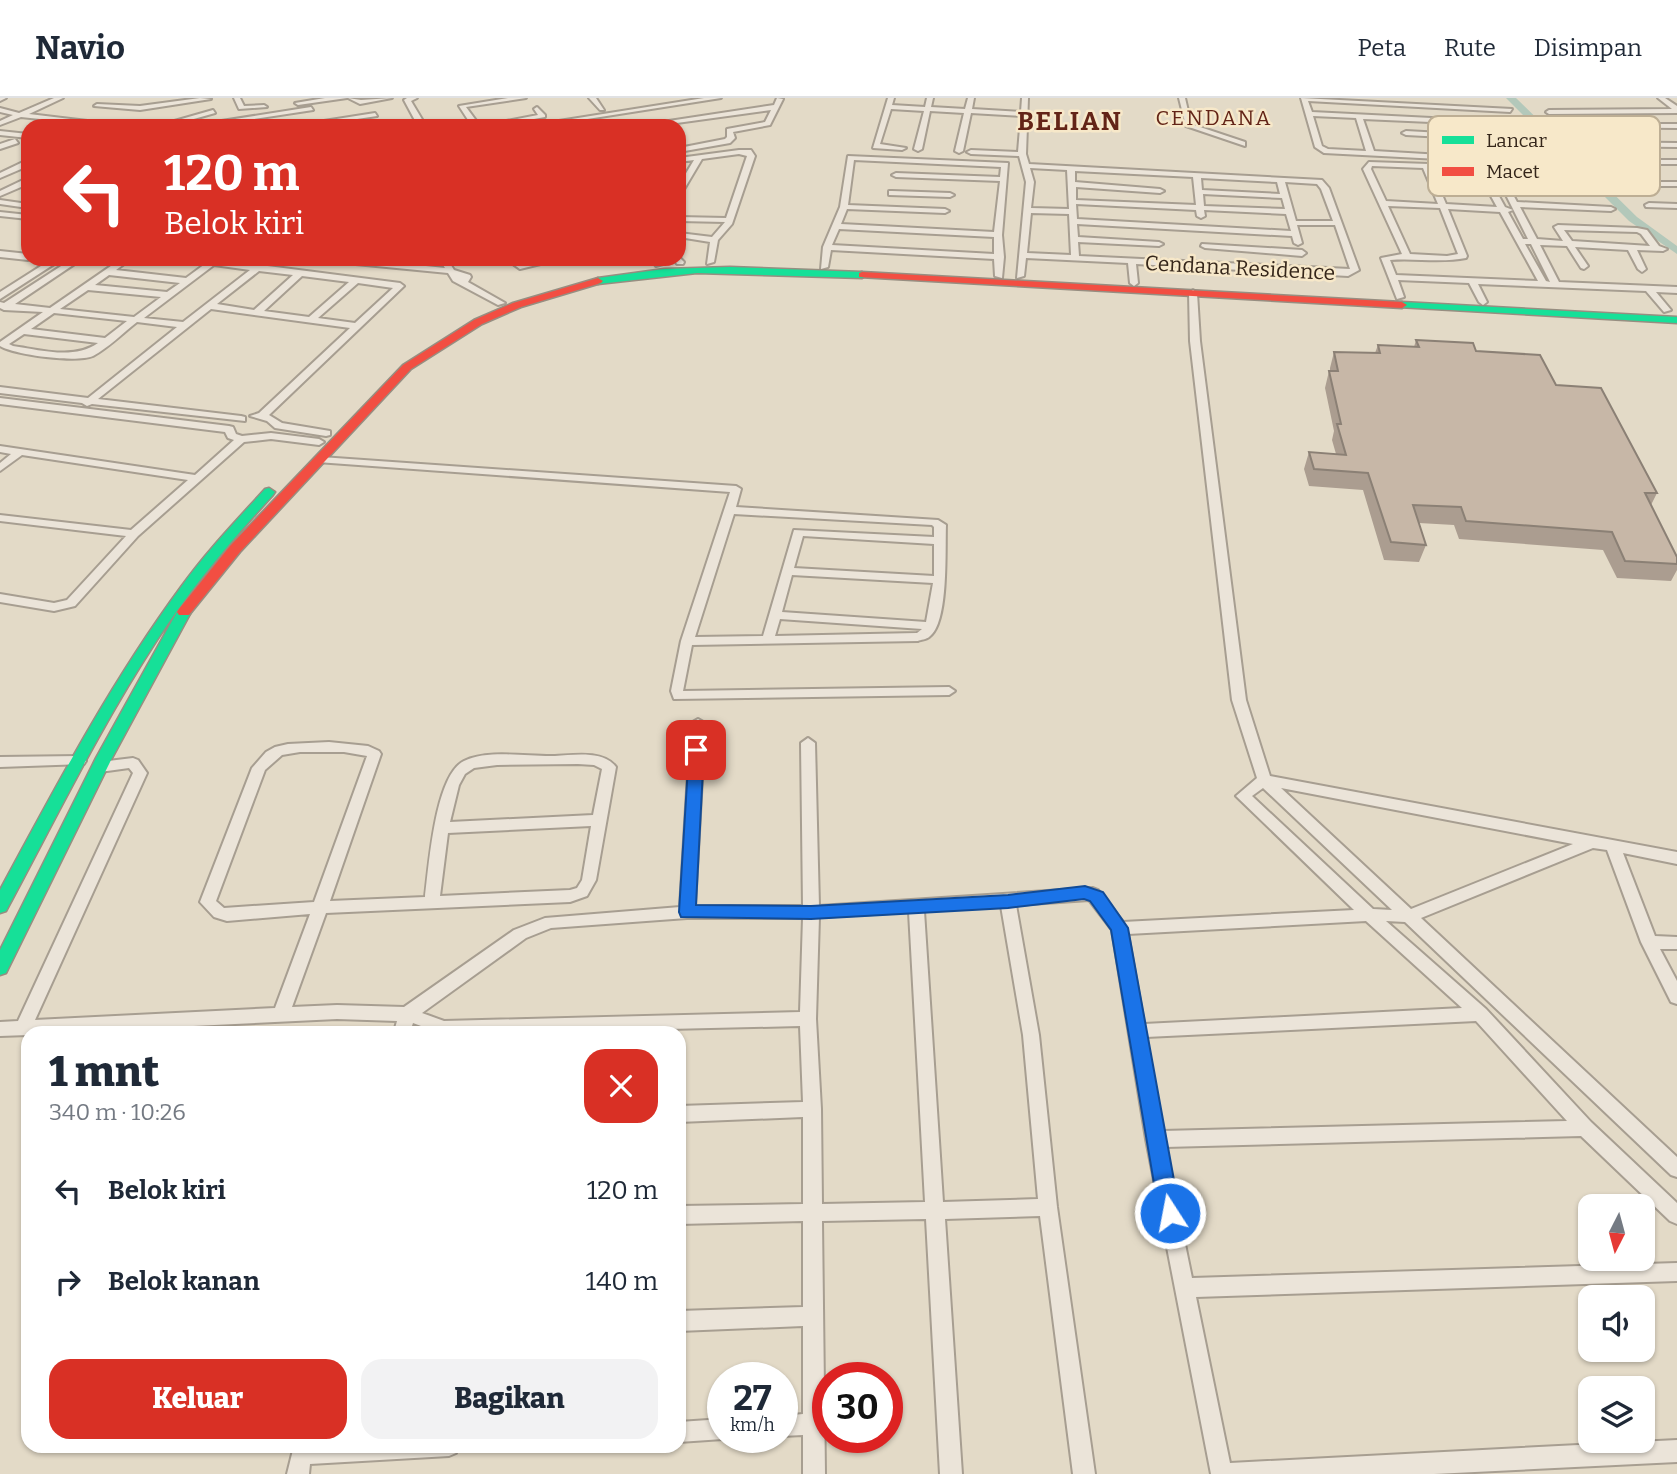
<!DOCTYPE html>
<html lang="id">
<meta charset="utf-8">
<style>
body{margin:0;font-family:Bitter,serif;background:#f2f2f3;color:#1f2937;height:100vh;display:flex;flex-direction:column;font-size:26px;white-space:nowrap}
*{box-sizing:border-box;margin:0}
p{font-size:23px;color:#747a83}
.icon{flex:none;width:38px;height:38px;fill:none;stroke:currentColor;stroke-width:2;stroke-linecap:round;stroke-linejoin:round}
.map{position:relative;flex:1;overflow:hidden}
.drawer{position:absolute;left:21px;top:928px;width:665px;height:427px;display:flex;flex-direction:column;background:#fff;border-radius:21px;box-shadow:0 2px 5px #0004}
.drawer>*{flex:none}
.guide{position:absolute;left:21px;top:21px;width:665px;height:147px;border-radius:21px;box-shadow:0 2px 5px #0004;background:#d93025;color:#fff;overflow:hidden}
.needle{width:46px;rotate:186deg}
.buttons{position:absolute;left:1578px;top:1096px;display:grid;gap:14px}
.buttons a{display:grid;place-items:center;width:77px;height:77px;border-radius:14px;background:#fff;box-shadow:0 2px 5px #0004;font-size:35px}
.speed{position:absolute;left:707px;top:1264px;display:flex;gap:14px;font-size:35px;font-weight:700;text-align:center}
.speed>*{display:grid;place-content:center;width:91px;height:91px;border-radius:50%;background:#fff;box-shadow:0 2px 5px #0004;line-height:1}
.speed small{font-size:18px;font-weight:400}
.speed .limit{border:10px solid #d22;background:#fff;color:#111}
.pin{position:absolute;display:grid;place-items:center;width:60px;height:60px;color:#fff;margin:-30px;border-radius:14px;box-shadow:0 4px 10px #0006}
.me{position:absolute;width:77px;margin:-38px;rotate:349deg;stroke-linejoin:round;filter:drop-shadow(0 0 5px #0008)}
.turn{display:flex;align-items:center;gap:24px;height:147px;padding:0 28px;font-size:32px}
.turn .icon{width:91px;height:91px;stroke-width:2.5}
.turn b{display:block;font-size:49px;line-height:60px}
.round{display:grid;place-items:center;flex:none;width:74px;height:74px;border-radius:21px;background:#f2f2f3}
.overview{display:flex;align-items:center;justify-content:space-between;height:119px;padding:0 28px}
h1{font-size:42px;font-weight:800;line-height:52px}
.primary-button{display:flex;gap:14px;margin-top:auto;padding:14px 28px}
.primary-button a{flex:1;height:80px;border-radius:21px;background:#d93025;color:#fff;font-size:28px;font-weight:800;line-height:80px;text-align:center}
.primary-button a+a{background:#f2f2f3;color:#1f2937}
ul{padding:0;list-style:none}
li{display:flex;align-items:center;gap:21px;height:91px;padding:0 28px}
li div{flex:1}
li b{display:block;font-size:26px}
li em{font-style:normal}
header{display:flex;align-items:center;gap:42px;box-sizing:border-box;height:98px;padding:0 35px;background:#fff;border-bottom:2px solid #e0e1e3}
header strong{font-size:33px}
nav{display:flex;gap:38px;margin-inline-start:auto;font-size:24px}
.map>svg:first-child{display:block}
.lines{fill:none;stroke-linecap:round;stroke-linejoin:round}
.canal{fill:#b3c8ba;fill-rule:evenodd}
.street-casing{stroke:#a79e91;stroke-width:4}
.fast-casing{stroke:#978e81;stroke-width:3}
.jam-casing{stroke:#978e81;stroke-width:3}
.street{fill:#ebe4d9;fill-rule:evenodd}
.fast{fill:#16e098;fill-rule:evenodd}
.jam{fill:#f24e42;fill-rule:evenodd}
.wall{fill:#ab9d90}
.building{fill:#c7b7a7;stroke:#8b8075;stroke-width:2}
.route{fill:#1a73e8;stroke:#114b97;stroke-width:2}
.labels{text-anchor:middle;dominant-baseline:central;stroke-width:5;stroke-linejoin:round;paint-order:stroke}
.far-neighbourhood-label{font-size:21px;letter-spacing:2px;fill:#632417;stroke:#f7e8c9}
.far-street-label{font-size:21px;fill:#35261a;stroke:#f7e8c9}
.far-district-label{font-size:26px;font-weight:bold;letter-spacing:2px;fill:#632417;stroke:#f7e8c9}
.key{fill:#f7e8c9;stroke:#bdae94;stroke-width:2}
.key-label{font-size:19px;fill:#35261a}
</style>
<header>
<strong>Navio</strong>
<nav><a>Peta</a><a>Rute</a><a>Disimpan</a></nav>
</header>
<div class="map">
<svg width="1677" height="1376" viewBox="0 0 1677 1376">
<rect width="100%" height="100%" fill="#e3dac7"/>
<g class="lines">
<path class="canal" d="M 1506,0 L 1516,0 L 1637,119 L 1677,148 L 1677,156 L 1629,123 Z"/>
<defs>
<path id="street" d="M 0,0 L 6,0 L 0,3 Z
M 54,0 L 63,0 L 29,16 L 129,28 L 105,28 L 21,19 L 0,27 L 0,23 L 13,17 L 0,14 L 0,10 L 19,15 Z
M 200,0 L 211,1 L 140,12 L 94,8 L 97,6 L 140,8 Z
M 234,0 L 240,0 L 244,8 L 264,7 L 267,9 L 239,11 Z
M 325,0 L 347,0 L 298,7 L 295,5 Z
M 348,0 L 361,2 L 392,0 L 360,6 Z
M 407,0 L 417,0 L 411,3 L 426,28 L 418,28 L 404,2 Z
M 508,0 L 526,0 L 466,9 L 480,28 L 472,28 L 459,8 Z
M 589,0 L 596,0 L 604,12 L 600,12 Z
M 704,0 L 721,0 L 562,25 L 559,23 Z
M 777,0 L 783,1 L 770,27 L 733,34 L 735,40 L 730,45 L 679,54 L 679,50 L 725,41 L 727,39 L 727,31 L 765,24 L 771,12 L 655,28 L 636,28 L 774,7 Z
M 888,0 L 894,0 L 892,7 L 925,9 L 927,0 L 933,0 L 931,9 L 965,11 L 968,0 L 974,0 L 972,11 L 1021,14 L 1022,0 L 1028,0 L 1026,56 L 1029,66 L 1322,82 L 1329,90 L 1359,172 L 1348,178 L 1136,166 L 1138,185 L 1134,188 L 1130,185 L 1128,165 L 1026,160 L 1024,178 L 1017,180 L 1026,84 L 1019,58 L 971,56 L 967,54 L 971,52 L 1018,54 L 1021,18 L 971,15 L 963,53 L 959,55 L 955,53 L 964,15 L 930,13 L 922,51 L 918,53 L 914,51 L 924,13 L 891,11 L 880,46 L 906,50 L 902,52 L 873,50 ZM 1030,70 L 1067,72 L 1069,111 L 1031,110 L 1034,84 ZM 1075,73 L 1193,79 L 1196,107 L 1076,102 L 1076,89 L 1160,95 L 1164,93 L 1160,91 L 1075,84 ZM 1201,80 L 1277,84 L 1280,96 L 1202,92 ZM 1285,84 L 1317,86 L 1321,91 L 1333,123 L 1296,123 ZM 1203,96 L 1282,100 L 1285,111 L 1204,108 ZM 1076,106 L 1196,112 L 1197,118 L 1201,120 L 1205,118 L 1204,112 L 1286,116 L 1291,133 L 1077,121 ZM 1031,115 L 1069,116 L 1071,157 L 1027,155 ZM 1077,126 L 1292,138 L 1294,145 L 1298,147 L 1302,145 L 1297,127 L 1335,127 L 1350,171 L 1079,158 L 1078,144 L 1159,148 L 1163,146 L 1159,144 L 1078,139 Z
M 1179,0 L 1185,0 L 1191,26 L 1245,44 L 1245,48 L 1186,28 Z
M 1301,0 L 1512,11 L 1510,14 L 1308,3 L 1312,14 L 1531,25 L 1529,28 L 1460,25 L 1467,36 L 1540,40 L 1544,42 L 1540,44 L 1471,41 L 1478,52 L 1561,57 L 1565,59 L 1561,61 L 1482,56 L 1498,69 L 1578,74 L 1582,76 L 1578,78 L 1501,74 L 1508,86 L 1597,92 L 1601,94 L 1597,96 L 1510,91 L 1517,104 L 1611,109 L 1615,111 L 1611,113 L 1520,109 L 1537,141 L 1563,143 L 1554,129 L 1558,127 L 1637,130 L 1647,132 L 1659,148 L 1667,151 L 1663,153 L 1637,152 L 1646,171 L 1642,174 L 1638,171 L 1628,152 L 1575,149 L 1588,168 L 1584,171 L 1581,170 L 1567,148 L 1540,147 L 1559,184 L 1677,189 L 1677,195 L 1656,194 L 1671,212 L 1664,214 L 1646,193 L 1478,186 L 1487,204 L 1483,207 L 1479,204 L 1469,185 L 1398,182 L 1404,199 L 1397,201 L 1381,160 L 1402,156 L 1363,71 L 1369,64 L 1429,66 L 1446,106 L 1497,109 L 1476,71 L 1477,63 L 1324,55 L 1315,49 ZM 1313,18 L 1356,20 L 1366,53 L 1328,51 L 1322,48 ZM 1363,21 L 1453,25 L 1460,36 L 1406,33 L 1402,35 L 1406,37 L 1463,40 L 1476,59 L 1374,53 ZM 1484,66 L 1488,69 L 1487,73 L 1494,73 L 1528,141 L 1523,141 L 1508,114 L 1513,112 L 1505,109 L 1484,71 ZM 1372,68 L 1423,70 L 1438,106 L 1386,103 L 1371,71 ZM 1388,108 L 1440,110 L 1458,156 L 1447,158 L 1410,156 ZM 1448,111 L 1500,114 L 1538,183 L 1396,177 L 1390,162 C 1416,160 1441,165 1466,160 L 1467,158 ZM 1564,132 L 1637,134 L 1641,136 L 1650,148 L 1572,143 ZM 1525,146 L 1531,146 L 1550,184 L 1546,183 Z
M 1658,0 L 1665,0 L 1677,8 L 1677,15 L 1549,16 L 1546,14 L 1549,12 L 1672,11 Z
M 311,9 L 313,12 L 208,28 L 190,28 Z
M 537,9 L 545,17 L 545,19 L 496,28 L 480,28 L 538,17 L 534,11 Z
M 213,12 L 215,15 L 169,28 L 157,28 Z
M 375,15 L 377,18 L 311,28 L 292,28 Z
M 1575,26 L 1677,26 L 1677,30 L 1573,29 Z
M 0,33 L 28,36 L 28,40 L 0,37 Z
M 15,41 L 18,45 L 0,51 L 0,46 Z
M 1592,44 L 1677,45 L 1677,49 L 1589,48 Z
M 739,52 L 751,52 L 755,58 L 732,126 L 718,142 L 714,164 L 707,166 L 710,144 L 679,139 L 679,135 L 712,139 L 725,124 L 679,123 L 679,119 L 726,120 L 747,58 L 739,56 L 702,61 L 683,93 L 679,95 L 679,87 L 694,62 L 679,64 L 679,60 Z
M 848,58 L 1008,65 L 1002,137 L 1004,159 L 1002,180 L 995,178 L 994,161 L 831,152 L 828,169 L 821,171 L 823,149 L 840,109 ZM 854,62 L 1001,69 L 1000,79 L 896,75 L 892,77 L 896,79 L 1000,83 L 994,134 L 841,126 L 847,111 L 945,115 L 949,113 L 945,111 L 848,107 ZM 839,131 L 994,139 L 994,156 L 832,147 Z
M 1601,62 L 1677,62 L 1677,66 L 1598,66 L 1597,64 Z
M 25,63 L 28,63 L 28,68 L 0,80 L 0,75 Z
M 25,81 L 28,81 L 28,86 L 0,98 L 0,93 Z
M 1634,84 L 1677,84 L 1677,88 L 1631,88 L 1630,86 Z
M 892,93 L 950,95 L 954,97 L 950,99 L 889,97 L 889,93 Z
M 0,102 L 28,106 L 28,110 L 0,106 Z
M 1649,105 L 1677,106 L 1677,110 L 1646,109 L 1645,107 Z
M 0,114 L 28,117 L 28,121 L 0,118 Z
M 1202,146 L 1302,152 L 1306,155 L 1302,158 L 1205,150 L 1201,148 Z
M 0,153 L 28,156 L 28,161 L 30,161 L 28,162 L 0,159 Z
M 679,159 L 684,164 L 683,166 L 677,166 L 674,161 L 679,161 Z
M 52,161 L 62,161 L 0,201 L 0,194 Z
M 72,161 L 82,161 L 15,206 L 50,210 L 121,161 L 131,161 L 116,172 L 186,180 L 205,166 L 181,161 L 213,161 L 400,185 L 404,188 L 269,317 L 282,325 L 330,333 L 330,337 L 326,338 L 275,330 L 267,323 L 250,318 L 259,315 L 350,230 L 211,211 L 98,301 L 241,318 L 245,319 L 245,323 L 92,306 L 87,308 L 82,305 L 0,295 L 0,289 L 88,300 L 177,229 L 137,224 C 123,235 108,250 93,258 C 76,265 15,257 0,248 L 0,244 L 43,214 L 4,212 L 0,210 L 0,204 L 4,205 ZM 214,167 L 250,172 L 183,224 L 144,220 ZM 259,173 L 293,177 L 254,212 L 217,206 ZM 109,177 L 180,185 L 167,194 L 95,187 ZM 302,178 L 349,184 L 309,219 L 264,213 ZM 358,185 L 393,190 L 355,225 L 318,220 ZM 88,192 L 161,199 L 134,219 L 60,211 ZM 54,215 L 127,223 L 105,240 L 31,231 ZM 24,236 L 98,245 C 74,262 41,252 13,248 L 9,246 Z
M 331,161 L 359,161 L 445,170 L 439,161 L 447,161 L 454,172 L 470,177 L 471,179 L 468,184 L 505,205 L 498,207 L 453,183 L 448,175 L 335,164 Z
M 506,161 L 516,161 L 522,165 L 544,161 L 561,161 L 520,171 Z
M 651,161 L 659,161 L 663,166 L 656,168 Z
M 1193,192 L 1197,195 L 1200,243 L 1246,602 L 1270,678 L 1677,754 L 1677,766 L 1623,755 L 1655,838 L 1677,839 L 1677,851 L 1660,851 L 1677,883 L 1677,906 L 1671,904 L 1641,844 L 1607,752 L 1593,750 L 1421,820 L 1677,1059 L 1677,1079 L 1671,1077 L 1405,824 L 1386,823 L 1486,911 L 1591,1024 L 1677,1105 L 1677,1126 L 1670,1123 L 1581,1038 L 1165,1049 L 1192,1180 L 1677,1165 L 1677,1183 L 1196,1199 L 1230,1365 L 1677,1342 L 1677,1364 L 1434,1376 L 1211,1376 L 1146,1041 L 1112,832 L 1089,802 L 1016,807 L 1039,937 L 1057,1109 L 1095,1376 L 1073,1376 L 1040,1118 L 945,1121 L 962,1376 L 940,1376 L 926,1121 L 822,1123 L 825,1376 L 803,1376 L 803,1337 L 782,1338 L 782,1318 L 803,1316 L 803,1228 L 679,1233 L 679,1213 L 803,1209 L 803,1123 L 679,1126 L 679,1108 L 803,1106 L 803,1019 L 679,1024 L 679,1008 L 803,1004 L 800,928 L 541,934 L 437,934 L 413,925 L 410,934 L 394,934 L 397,923 L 337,921 L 68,934 L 28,934 L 28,937 L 0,938 L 0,924 L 18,923 L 133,675 L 129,670 L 100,674 L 93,669 L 100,664 L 133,660 L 138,662 L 147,675 L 35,922 L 275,910 L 310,816 L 227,823 L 214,819 L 200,804 L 252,670 L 266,654 L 275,649 L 288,646 L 329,644 L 368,648 L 379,653 L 381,656 L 330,803 L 425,799 C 429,768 435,677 464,663 C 488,651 529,659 555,658 C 574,657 603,652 616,669 L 596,782 L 587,798 L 570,804 L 326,815 L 292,909 L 337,907 L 404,909 L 514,832 L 545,820 L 680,809 L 691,625 L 698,621 L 705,625 L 695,808 L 803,808 L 801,645 L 808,640 L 815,645 L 819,808 L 1093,790 L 1098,792 L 1123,824 L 1354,812 L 1236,698 L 1257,680 L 1232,602 L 1190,243 L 1189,195 ZM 300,654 L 344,654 L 367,658 L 314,804 L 224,810 L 216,803 L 265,672 L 282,657 ZM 578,666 L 594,667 L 602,671 L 593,717 L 450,724 L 459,687 L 465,676 L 474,670 L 497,667 ZM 1263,690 L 1392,812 L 1373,811 L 1252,698 ZM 1281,690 L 1573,746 L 1411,811 ZM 591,728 L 582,782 L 577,790 L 570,792 L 440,798 L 448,735 ZM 1001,808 L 1023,937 L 1038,1101 L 943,1104 L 924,813 ZM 909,814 L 925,1104 L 822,1106 L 821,1011 L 816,921 L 819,819 ZM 687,820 L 803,820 L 800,914 L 444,923 L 422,915 L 526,840 L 551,830 ZM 1366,823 L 1462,910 L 1144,926 L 1128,836 ZM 1476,923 L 1567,1023 L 1162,1033 L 1146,939 Z
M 0,300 L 229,328 L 233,329 L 236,336 L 242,338 L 271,335 L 319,341 L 324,344 L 319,347 L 271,341 L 244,344 L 138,438 L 75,508 L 54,513 L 0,504 L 0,496 L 54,505 L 67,502 L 126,438 L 0,423 L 0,417 L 131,432 L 188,382 L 22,357 L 0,373 L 0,365 L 11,356 L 0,354 L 0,348 L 195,377 L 234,342 L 228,340 L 225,334 L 0,306 Z
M 321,359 L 736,388 L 741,391 L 736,409 L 938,422 L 946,427 C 945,451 949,526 929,539 C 927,541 920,542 918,543 L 692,547 L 683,593 L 949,589 L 955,593 L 949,597 L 674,601 L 671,593 L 681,543 L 730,394 L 317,364 L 316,362 ZM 734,416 L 932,427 L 934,429 L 934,439 L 794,432 L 763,538 L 695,539 ZM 803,438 L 934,446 L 934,478 L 794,470 ZM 792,477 L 933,485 L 926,524 L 782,514 ZM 780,521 L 922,531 L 917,535 L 775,538 Z
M 79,658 L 86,663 L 84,666 L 0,669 L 0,659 Z
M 723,1321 L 723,1339 L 729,1339 L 723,1341 L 679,1344 L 679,1324 Z
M 294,1348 L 459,1348 L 456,1355 L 449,1358 L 310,1366 L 309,1376 L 287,1376 Z"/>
<path id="fast" d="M 730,169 L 862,174 L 867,177 L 862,180 L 697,175 L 598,186 L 593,183 L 598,180 L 664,171 Z
M 1402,204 L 1677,219 L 1677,225 L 1398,209 L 1398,205 Z
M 269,390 L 275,394 L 273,397 C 231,443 191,490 157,542 C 100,629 55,722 6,813 L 0,815 L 0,792 C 56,688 111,584 181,489 C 206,454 236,423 265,391 Z
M 184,510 L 191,514 L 112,660 L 6,875 L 0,877 L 0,852 L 96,660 L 177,514 Z"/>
<path id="jam" d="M 862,174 L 1402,204 L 1407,207 L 1402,210 L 859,179 L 859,175 Z
M 598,180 L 603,183 L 601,185 L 521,209 L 482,226 L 411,271 L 240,454 L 189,517 L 179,517 L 177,514 L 179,511 L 230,448 L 403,267 L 474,222 L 513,205 Z"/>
</defs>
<use href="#street" class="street-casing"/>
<use href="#fast" class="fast-casing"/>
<use href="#jam" class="jam-casing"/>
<use href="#street" class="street"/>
<use href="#fast" class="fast"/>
<use href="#jam" class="jam"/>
</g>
<path class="wall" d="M 1416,242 L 1476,253 L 1556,287 L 1657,395 L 1651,407 L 1677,459 L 1677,472 L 1671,483 L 1617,480 L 1603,452 L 1459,441 L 1454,427 L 1419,425 L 1426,447 L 1419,464 L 1384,462 L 1363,392 L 1309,388 L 1304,371 L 1309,354 L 1336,356 L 1332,342 L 1334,333 L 1325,290 L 1329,273 L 1330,273 L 1330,270 L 1334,254 L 1375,255 L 1378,247 L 1414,249 Z"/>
<path class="building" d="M 1416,242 L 1473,245 L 1476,253 L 1540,257 L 1556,287 L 1601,290 L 1657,395 L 1645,395 L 1677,459 L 1677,466 L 1625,463 L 1612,434 L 1466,423 L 1461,409 L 1413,407 L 1426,447 L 1391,444 L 1368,375 L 1314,371 L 1309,354 L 1346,357 L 1337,326 L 1341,326 L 1329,273 L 1338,273 L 1334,254 L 1380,255 L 1378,247 L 1419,249 Z"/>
<path class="route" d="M 696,647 L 704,652 L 696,807 L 811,808 L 1008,797 L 1085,788 L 1103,794 L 1128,830 L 1180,1115 L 1177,1122 L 1170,1125 L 1162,1122 L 1159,1115 L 1111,832 L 1090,803 L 1084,801 L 1008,810 L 811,821 L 681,819 L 679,814 L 689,652 Z"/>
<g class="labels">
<g class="far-neighbourhood-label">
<text x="1214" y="20">CENDANA</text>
</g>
<g class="far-street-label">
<text transform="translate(1240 170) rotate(3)">Cendana Residence</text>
</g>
<g class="far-district-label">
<text x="1070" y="23">BELIAN</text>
</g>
</g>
<rect x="1428" y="18" width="232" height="80" rx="10" class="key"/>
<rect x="1442" y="38" width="32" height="8" fill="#16e098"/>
<rect x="1442" y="69" width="32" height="9" fill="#f24e42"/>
<g class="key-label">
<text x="1486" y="49">Lancar</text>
<text x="1486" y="80">Macet</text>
</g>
</svg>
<div class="buttons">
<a><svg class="needle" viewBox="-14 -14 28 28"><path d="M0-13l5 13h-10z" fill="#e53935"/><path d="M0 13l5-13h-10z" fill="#747a83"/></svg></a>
<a><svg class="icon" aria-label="sound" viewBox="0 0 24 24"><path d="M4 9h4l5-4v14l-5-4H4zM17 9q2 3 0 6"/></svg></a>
<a><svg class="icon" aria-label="layers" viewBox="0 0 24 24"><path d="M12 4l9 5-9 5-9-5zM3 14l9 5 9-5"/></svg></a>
</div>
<div class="speed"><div>27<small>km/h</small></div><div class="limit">30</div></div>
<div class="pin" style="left:696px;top:652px;background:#d93025"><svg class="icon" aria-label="arrive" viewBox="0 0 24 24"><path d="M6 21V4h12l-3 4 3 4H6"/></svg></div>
<svg class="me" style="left:1170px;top:1115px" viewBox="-20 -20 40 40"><circle r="17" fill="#1a73e8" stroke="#fff" stroke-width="3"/><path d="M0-11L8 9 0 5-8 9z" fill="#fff"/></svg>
<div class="guide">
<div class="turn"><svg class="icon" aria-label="left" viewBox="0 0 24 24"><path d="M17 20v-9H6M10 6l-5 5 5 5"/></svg><div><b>120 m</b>Belok kiri</div></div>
</div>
<section class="drawer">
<div class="overview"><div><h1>1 mnt</h1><p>340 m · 10:26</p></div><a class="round" style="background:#d93025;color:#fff"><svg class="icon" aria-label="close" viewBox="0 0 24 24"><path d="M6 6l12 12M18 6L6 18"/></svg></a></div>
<ul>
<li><svg class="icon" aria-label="left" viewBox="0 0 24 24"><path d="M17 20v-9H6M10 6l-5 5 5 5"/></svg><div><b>Belok kiri</b></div><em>120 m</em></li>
<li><svg class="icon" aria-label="right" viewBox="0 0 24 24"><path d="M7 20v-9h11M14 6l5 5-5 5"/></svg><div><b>Belok kanan</b></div><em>140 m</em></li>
</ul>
<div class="primary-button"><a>Keluar</a><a>Bagikan</a></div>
</section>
</div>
